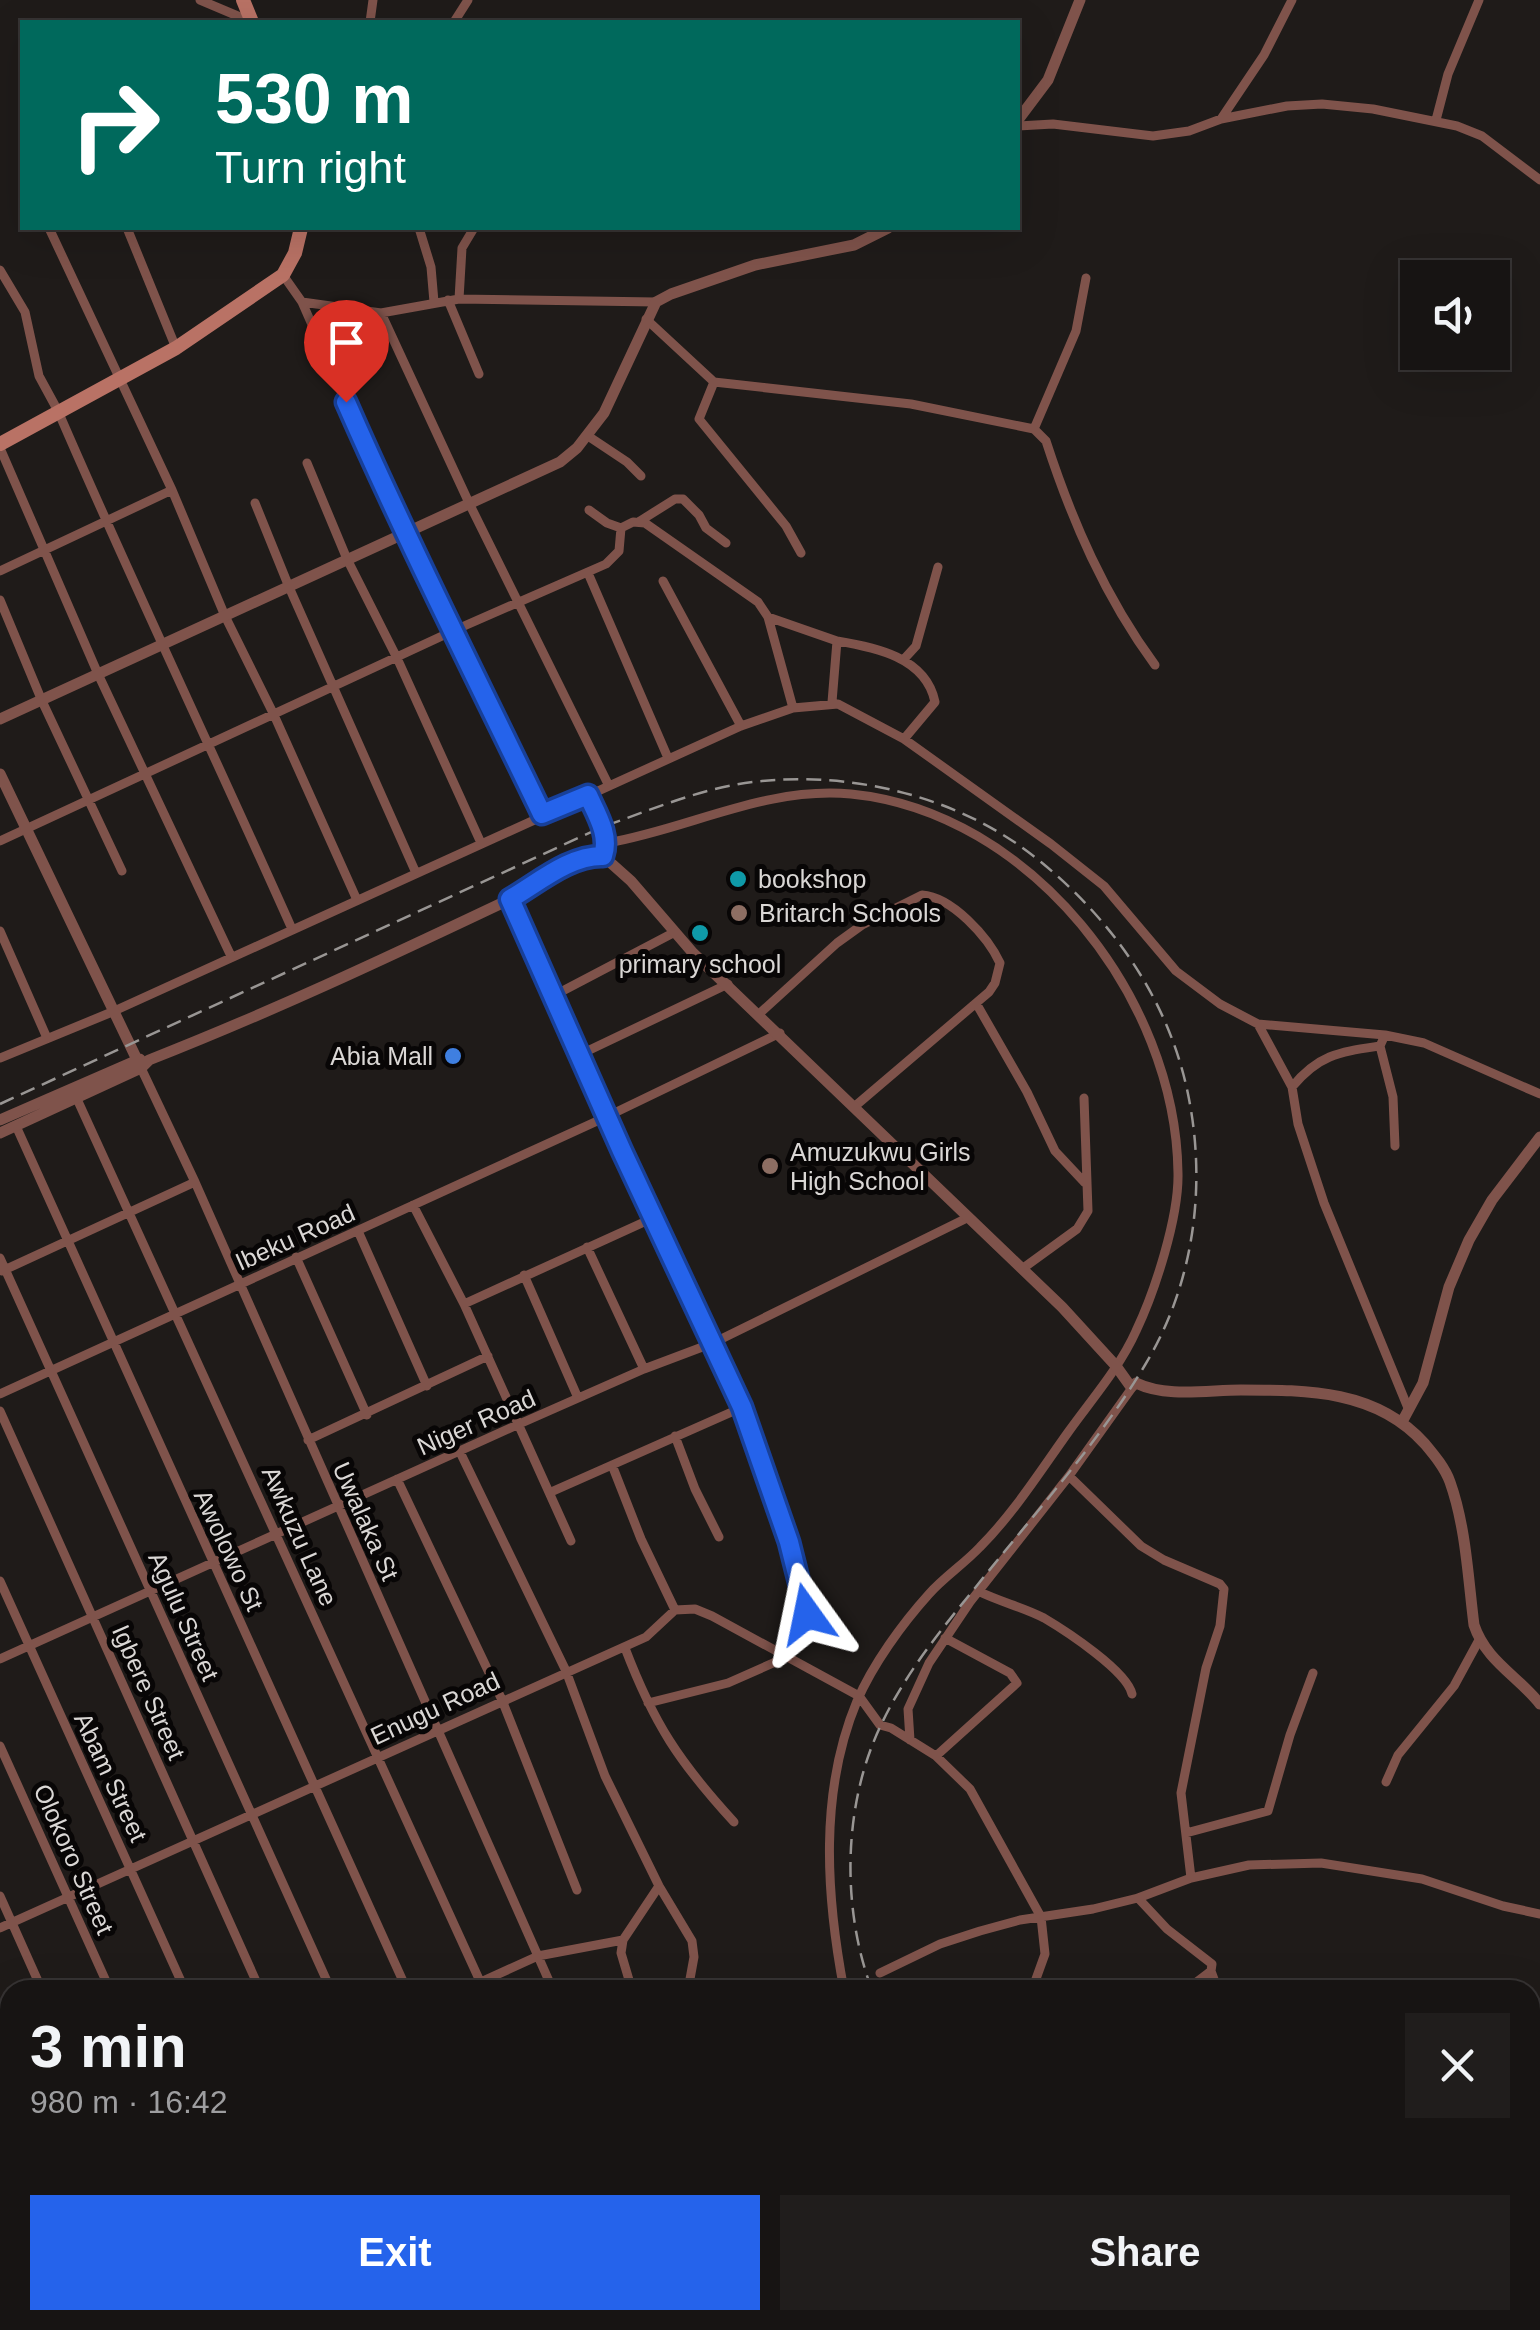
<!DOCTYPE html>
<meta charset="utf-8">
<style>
body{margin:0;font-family:Helvetica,sans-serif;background:#201d1c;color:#f1f3f6;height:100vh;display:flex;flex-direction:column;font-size:38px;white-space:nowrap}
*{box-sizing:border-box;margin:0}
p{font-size:32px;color:#9e9ea0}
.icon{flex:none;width:55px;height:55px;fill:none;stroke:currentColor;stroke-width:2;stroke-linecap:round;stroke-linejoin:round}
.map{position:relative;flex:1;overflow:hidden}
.sheet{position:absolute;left:0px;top:1980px;width:1540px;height:350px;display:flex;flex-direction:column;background:#171413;border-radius:30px 30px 0 0;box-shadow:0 10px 40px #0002,0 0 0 2px #363333}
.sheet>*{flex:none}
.banner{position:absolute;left:20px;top:20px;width:1000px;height:210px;border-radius:0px;box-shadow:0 10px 40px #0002,0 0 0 2px #363333;background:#00695c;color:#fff;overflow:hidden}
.controls{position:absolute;left:1400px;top:260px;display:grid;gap:20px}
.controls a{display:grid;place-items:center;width:110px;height:110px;border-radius:0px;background:#171413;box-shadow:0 10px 40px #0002,0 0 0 2px #363333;font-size:50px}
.pin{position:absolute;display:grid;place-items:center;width:85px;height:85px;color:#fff;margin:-102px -42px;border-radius:50% 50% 50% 0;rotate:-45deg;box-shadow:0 0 10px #0007}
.pin .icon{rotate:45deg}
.me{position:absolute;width:110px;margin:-55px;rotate:348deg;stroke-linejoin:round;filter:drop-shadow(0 0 8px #0008)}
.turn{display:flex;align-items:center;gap:35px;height:210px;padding:0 30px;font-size:45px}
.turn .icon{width:130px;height:130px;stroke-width:2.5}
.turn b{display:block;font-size:70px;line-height:85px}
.round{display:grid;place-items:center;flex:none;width:105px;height:105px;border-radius:0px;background:#201d1c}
.summary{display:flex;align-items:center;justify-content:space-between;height:170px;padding:0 30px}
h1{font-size:60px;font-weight:700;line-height:75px}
.primary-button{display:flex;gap:20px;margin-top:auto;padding:20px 30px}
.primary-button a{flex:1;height:115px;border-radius:0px;background:#2563eb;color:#fff;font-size:40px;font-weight:700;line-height:115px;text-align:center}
.primary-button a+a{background:#201d1c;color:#f1f3f6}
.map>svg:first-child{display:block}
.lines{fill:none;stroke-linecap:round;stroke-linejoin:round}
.minor{stroke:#7f534b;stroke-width:9}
.tertiary{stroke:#7f534b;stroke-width:11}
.secondary{stroke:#b97265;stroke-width:14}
.rail{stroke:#999694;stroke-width:2.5;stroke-dasharray:15 8;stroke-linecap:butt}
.route-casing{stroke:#184099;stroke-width:25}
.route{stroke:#2563eb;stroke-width:18}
.culture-dot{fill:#0f9aa8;stroke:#080606;stroke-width:4}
.education-dot{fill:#8d6e63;stroke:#080606;stroke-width:4}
.shop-dot{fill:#3f7fe0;stroke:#080606;stroke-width:4}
.labels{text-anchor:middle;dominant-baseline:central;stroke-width:10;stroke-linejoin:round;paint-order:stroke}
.poi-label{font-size:25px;fill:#dad7d5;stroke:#080606;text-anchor:start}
.street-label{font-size:25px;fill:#dad7d5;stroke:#080606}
</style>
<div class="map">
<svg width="1540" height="2330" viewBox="0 0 1540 2330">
<rect width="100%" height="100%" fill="#1f1b19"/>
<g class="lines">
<path class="minor" d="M 200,0 L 252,22
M 370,22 L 373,0
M 454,22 L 468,0
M 1221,119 L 1264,55 L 1292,0
M 1436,120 L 1448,74 L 1479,0
M 1018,126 L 1053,124 L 1153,136 L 1189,131 L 1221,119 L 1287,106 L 1322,104 L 1373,109 L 1457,126 L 1482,136 L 1540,180
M 49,228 L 172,490 L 225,616 L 274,715 L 357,900
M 127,228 L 176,348
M 419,228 L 431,267 L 434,302
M 0,270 L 25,312 L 39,376 L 58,411 C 133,585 215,756 292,929
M 283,275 L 302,302 L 404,534 L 455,630 L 541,814
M 459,299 L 462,248 L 474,228
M 448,300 L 479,374
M 302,302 L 381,313 L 459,299 L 656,302
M 381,313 L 470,505 L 609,786
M 646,319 L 714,382 L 911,404 L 1034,429 L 1046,441 C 1072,521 1105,597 1155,665
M 714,382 L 699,419 L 786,526 L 801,553
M 1034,429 L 1076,331 L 1086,278
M 588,436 L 627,462 L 641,476
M 0,448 L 98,674 L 231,956
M 307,463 L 347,559 L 397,658 L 481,843
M 255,503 L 289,587 L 416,873
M 640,521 L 675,499 L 683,499 L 699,515 L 706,528 L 726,543
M 621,528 L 633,522 L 645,523 L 758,602 L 768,617 L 793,708
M 0,571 L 172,490
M 588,573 L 668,758
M 663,581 L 741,726
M 0,600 L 42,701 L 122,871
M 768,617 L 837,641
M 905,658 L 916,646 L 938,567
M 832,702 L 837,641 C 874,647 926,657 935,702 L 904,739
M 588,795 L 607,843 L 605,848
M 0,841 L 455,630 L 606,564 L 619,551 L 621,528 L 607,523 L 589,510
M 607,843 C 689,829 765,786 851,794 C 1031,812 1176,998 1178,1173 C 1179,1217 1155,1291 1136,1331 C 1120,1367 1092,1399 1069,1431 C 1041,1470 1014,1513 980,1547 C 964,1564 944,1577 929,1594 C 902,1624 873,1664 857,1701 C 819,1792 826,1895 844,1990
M 510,899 L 606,1117 L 743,1407 L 804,1591 L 807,1615 L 789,1656 L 728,1683 L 648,1703
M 0,931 L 47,1038
M 553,996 L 675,932
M 976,1003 L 1027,1092 L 1055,1151 L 1085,1183
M 759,1014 L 837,943 L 862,925 L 922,895 C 952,897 988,937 1000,963 L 995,983 L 989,992 L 854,1107
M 1258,1024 L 1292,1087 L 1298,1124 L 1324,1203 L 1408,1408
M 1380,1046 L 1393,1097 L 1395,1146
M 579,1055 L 728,984
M 0,1058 L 112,1012 L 741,726 L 793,708 L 838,704 L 904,739 L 1051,844 L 1104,886 L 1176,971 L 1220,1004 L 1258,1024 L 1385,1035 L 1424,1043 L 1540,1094
M 141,1068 L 195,1182 L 553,1990
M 1292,1087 C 1319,1054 1340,1052 1380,1046 L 1385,1035
M 77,1099 L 484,1990
M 16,1126 L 407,1990
M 413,1205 L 464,1304 L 571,1541
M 358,1231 L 427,1386
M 587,1247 L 644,1369
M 296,1257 L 367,1415
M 0,1258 L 331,1990
M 1022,1269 L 1077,1229 L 1088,1211 L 1084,1098
M 2,1271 L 195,1182
M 524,1275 L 578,1398
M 464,1304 L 653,1218
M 0,1394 L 606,1117 L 780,1033
M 0,1411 L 260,1990
M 675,1436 L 695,1489 L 719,1537
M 308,1440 L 488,1356
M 460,1452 L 566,1671 L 605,1776 L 659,1886 L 692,1941 L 694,1957 L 688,1990
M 612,1465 L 743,1407
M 1069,1476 L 1141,1546 L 1164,1560 L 1220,1584 L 1224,1589 L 1220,1626 L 1206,1668 L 1181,1793 L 1191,1878
M 397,1479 L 502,1700 L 577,1890
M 0,1581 L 185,1990
M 978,1591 C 1000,1602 1023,1607 1044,1618 C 1066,1631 1127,1671 1132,1694
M 675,1610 L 695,1609 L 712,1616 L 859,1696 L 880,1725 L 891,1728 L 936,1756 L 970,1789 L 1041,1917 L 1045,1954 L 1032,1990
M 625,1648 C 654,1724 679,1762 734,1822
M 0,1659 L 517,1425 L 644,1369 L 713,1343 L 967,1218
M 910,1740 L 908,1709 L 929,1663 L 970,1602 L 1069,1476 L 1134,1385
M 0,1746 L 110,1990
M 936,1756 L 1017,1683 L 1010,1673 L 945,1638
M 1386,1782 L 1398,1755 L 1454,1686 L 1479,1640
M 1186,1833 L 1268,1811 L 1290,1735 L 1313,1673
M 0,1896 L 42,1990
M 1138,1898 L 1167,1929 L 1212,1964 L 1211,1971 L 1186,1990
M 0,1928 L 646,1637 L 675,1610 L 641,1539 L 612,1465 L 551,1492
M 623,1940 L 621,1953 L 632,1990
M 1211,1971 L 1218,1990
M 880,1973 L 940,1944 L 980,1931 L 1020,1920 L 1093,1909 L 1138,1898 L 1191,1878 L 1249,1865 L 1321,1863 L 1422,1879 L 1503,1906 L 1540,1914
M 463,1990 L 538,1956 L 623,1940 L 659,1886
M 1530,2029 L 1540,2003
M 0,2063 L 10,2085
M 1530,2111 L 1540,2114
M 0,2271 L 10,2268
M 40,2320 L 46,2330
M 193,2320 L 198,2330
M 259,2320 L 263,2330
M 524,2320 L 549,2330
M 718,2320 L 718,2330
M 903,2320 L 907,2330
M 1195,2320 L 1196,2330
M 1364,2320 L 1366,2330
M 1506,2320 L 1540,2327
M 574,2330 L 582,2320"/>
<path class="tertiary" d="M 1018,120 L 1048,80 L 1080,0
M 0,719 L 560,462 L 577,448 L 604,413 L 656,302 L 671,294 L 755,265 L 854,245 L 888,228
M 0,774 L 141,1068
M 0,1120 L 140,1059
M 0,1133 L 141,1068 L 149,1060 C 269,1013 384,959 500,904 C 532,888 566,855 603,856 L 631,881 L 693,953 L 1062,1307 L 1116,1366 L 1131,1387 L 1136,1383 C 1167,1398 1208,1390 1241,1390 C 1308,1390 1377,1390 1425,1444 C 1435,1456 1445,1468 1450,1482 C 1466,1527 1468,1578 1474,1625 C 1486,1661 1518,1676 1540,1704
M 1402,1422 L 1423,1383 L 1449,1287 L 1469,1240 L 1492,1200 L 1540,1137"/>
<path class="secondary" d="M 243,0 L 252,22
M 0,444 L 176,348 L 283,275 L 295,253 L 301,228"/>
<path class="rail" d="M 0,1104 L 602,827 C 651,810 701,788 753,782 C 852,770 963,797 1041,862 C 1114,922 1169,1001 1188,1094 C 1207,1186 1194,1284 1145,1365 C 1097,1445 1033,1515 975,1588 C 940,1631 905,1674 881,1725 C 843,1804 841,1908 872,1990
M 1530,2308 L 1540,2310"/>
</g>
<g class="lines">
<defs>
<path id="route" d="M 346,402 C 407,541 476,677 542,814 L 588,795 C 597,815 610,835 603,856 C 570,855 538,883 510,899 L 622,1151 L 742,1407 L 789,1542 L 807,1614"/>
</defs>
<use href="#route" class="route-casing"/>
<use href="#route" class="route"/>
</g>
<g class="culture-dot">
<circle cx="738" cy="879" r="10"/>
<circle cx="700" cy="933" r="10"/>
</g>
<g class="education-dot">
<circle cx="739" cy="913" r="10"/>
<circle cx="770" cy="1166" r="10"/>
</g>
<circle class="shop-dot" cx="453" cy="1056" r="10"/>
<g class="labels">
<g class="poi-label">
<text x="758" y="879">bookshop</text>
<text x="759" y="913">Britarch Schools</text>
<text x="700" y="964" text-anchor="middle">primary school</text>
<text x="433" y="1056" text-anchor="end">Abia Mall</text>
<text x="790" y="1152">Amuzukwu Girls<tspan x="790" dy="29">High School</tspan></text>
</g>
<g class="street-label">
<text transform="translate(295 1237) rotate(-24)">Ibeku Road</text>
<text transform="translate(476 1422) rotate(-24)">Niger Road</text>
<text transform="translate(366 1521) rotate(66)">Uwalaka St</text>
<text transform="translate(300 1536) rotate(66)">Awkuzu Lane</text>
<text transform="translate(229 1550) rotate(65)">Awolowo St</text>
<text transform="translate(184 1616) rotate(66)">Agulu Street</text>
<text transform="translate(149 1692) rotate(66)">Igbere Street</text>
<text transform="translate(435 1708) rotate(-25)">Enugu Road</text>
<text transform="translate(111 1777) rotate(65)">Abam Street</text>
<text transform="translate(74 1859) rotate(66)">Olokoro Street</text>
</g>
</g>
</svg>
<div class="controls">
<a><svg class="icon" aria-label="sound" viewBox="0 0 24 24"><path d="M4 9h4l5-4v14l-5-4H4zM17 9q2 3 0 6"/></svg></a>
</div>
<div class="pin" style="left:346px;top:402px;background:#d93025"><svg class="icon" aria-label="arrive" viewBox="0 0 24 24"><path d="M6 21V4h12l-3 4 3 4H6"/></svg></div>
<svg class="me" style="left:807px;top:1614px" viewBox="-20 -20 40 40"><path d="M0-17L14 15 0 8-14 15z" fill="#2563eb" stroke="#fff" stroke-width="4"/></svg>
<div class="banner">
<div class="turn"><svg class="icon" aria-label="right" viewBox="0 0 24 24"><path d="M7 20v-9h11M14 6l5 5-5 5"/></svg><div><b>530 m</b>Turn right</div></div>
</div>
<section class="sheet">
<div class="summary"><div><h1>3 min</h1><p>980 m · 16:42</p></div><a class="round"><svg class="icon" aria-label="close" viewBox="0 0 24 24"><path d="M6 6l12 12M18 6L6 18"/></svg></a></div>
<div class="primary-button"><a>Exit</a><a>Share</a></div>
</section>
</div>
